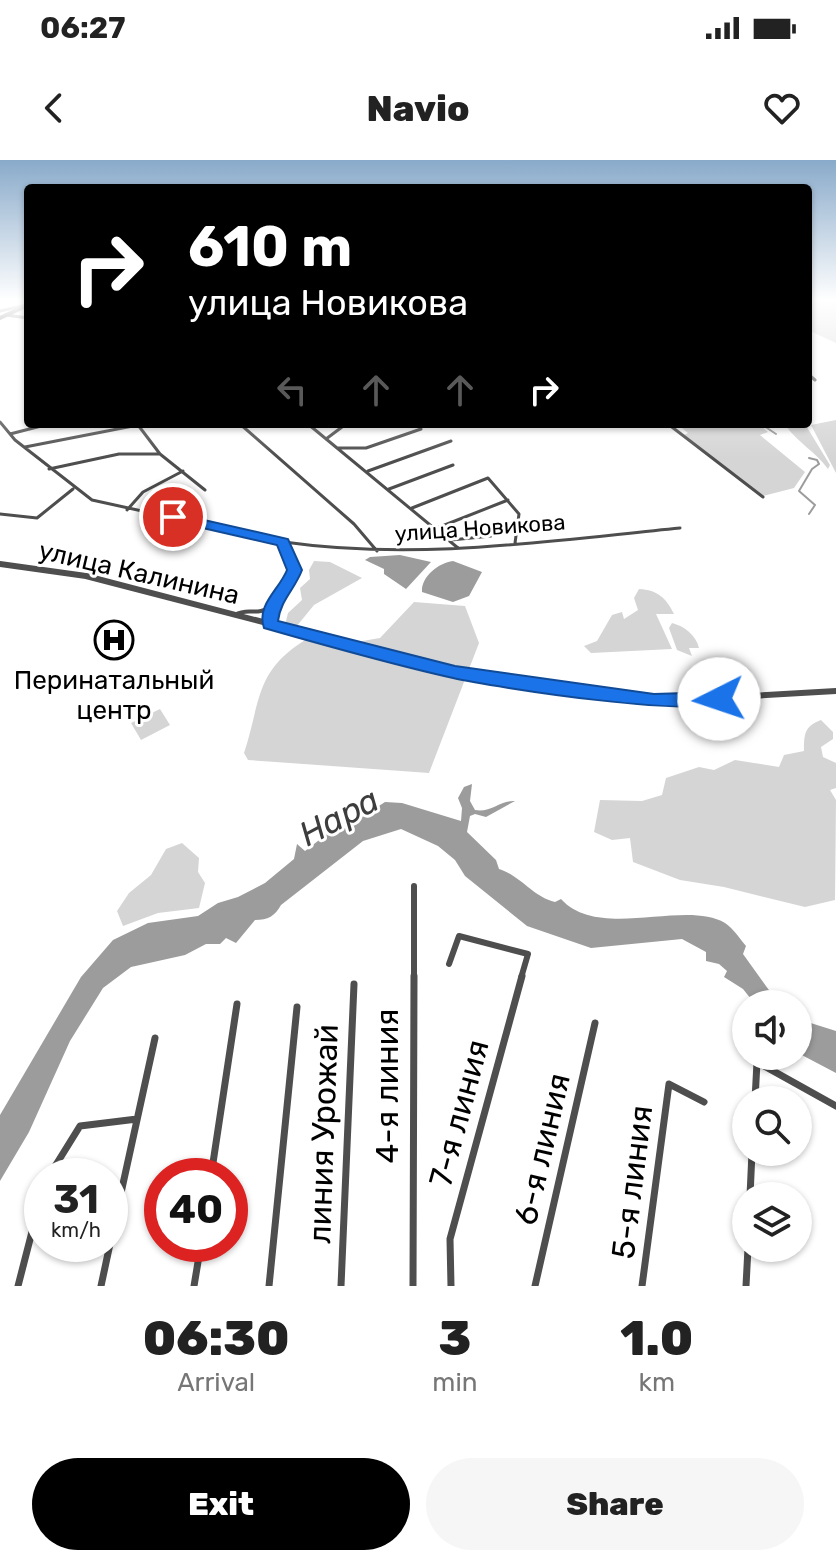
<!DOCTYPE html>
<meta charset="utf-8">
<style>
body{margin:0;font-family:Rubik,sans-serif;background:#f6f6f6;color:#222;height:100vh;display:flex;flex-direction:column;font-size:30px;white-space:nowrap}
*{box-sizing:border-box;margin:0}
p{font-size:26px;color:#767676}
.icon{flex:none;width:44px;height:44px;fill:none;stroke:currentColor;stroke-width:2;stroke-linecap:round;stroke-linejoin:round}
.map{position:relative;height:1126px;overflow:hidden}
.details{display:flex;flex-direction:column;background:#fff;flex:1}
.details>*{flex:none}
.banner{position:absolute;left:24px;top:24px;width:788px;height:244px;border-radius:8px;box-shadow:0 2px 6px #0004;background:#000;color:#fff;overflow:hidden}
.buttons{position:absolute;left:732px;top:830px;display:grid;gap:16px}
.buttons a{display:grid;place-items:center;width:80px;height:80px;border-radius:50%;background:#fff;box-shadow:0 2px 6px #0004;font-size:40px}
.speed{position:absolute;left:24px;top:998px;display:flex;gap:16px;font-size:40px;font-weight:700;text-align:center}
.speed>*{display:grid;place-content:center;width:104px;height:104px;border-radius:50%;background:#fff;box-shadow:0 2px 6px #0004;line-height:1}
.speed small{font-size:20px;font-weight:400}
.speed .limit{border:12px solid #d22;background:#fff;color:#111}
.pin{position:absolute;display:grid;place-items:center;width:68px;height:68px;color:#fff;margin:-34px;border:4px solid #fff;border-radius:50%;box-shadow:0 2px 8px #0007}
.me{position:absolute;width:88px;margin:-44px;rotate:266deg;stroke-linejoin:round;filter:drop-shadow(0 0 6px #0008)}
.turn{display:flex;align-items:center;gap:28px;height:168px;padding:0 32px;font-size:36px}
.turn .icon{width:104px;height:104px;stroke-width:2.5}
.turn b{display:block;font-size:56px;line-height:68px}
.lanes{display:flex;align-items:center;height:76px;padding:0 32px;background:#0003;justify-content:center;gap:40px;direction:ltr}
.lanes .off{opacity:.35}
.eta{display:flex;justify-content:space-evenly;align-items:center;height:136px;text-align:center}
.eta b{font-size:48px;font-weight:800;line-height:56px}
.button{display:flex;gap:16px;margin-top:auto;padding:16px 32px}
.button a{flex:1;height:92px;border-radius:48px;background:#000;color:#fff;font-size:32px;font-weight:800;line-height:92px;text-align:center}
.button a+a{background:#f6f6f6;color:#222}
.status{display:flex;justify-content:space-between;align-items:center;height:56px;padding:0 40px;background:#fff;direction:ltr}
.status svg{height:22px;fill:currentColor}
header{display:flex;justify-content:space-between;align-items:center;height:104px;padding:0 32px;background:#fff;font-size:36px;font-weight:800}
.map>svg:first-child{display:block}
.green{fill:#d5d5d5}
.water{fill:#9c9c9c}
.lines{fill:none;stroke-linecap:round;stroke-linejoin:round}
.stream{stroke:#9c9c9c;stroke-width:2}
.minor-far3{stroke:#4e4e4e;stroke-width:3}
.minor-far2{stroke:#4e4e4e;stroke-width:4}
.minor-far1{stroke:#4e4e4e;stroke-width:6}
.minor{stroke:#4e4e4e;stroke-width:7}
.tertiary{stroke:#4e4e4e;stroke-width:6}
.secondary{stroke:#1b1b1b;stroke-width:4}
.route{fill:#1a73e8;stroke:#114b97;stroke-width:2}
.labels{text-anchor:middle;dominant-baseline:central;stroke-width:6;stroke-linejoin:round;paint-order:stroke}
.far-street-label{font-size:22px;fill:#000;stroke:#fff}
.street-label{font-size:26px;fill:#000;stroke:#fff}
.poi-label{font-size:26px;fill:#000;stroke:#fff}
.near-street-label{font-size:32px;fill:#000;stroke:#fff}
.near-water-label{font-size:34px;font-style:italic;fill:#3d3d3d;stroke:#fff}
</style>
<div class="status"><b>06:27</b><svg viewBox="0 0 49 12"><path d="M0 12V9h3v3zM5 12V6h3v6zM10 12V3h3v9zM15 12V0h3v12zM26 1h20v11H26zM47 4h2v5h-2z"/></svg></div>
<header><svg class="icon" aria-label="back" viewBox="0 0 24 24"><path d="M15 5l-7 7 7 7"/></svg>Navio<svg class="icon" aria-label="heart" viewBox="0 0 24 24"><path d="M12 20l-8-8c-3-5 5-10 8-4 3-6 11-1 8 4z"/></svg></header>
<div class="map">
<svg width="836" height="1126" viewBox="0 0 836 1126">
<rect width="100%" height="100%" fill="#fff"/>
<path class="green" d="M 808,141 L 836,141 L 836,183 L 808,170 Z
M 836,260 L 836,313 L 811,265 Z
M 677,264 L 759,264 L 768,272 L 760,275 L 805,312 L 794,328 L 763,336 L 684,275 L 688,273 Z
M 780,264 L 805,264 L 830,305 L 828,309 C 816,292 798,283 785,265 Z
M 314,401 L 330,402 L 362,418 L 314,445 L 296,467 L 285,465 L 288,453 L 302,440 L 300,428 L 310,419 L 309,410 Z
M 639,429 C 658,430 666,438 674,454 L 656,454 L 672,489 L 591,493 L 584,486 L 597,481 L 612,455 L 622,452 L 624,459 L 638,450 L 634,438 Z
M 414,442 L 465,446 L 479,483 L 429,613 L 248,600 L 244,593 C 261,542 254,512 305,480 L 339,485 L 380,478 Z
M 672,463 C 684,466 696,475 699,488 L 689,488 L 692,496 L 677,490 L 669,468 Z
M 160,549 L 170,565 L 141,580 L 131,563 Z
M 821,560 L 833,572 L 833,579 L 821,587 L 823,597 L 836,603 L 836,628 L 830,630 L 836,640 L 835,740 L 805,747 L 724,727 L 680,720 L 633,702 L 630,678 L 612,680 L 594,672 L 600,640 L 642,641 L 662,635 L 666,618 L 699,607 L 714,610 L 735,600 L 779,607 L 784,595 L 804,591 C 804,575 804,566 821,560 Z
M 182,683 L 199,698 L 198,712 L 205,723 L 199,748 L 158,753 L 123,766 L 117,751 L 129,733 L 151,715 L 166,689 Z"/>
<path class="water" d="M 400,395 L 431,402 L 406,429 L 384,414 L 384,409 L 365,400 L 370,397 Z
M 453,401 L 482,412 L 469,436 L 453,442 L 422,432 C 421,417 438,403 453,401 Z
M 472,624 L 470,641 L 475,650 C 491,653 500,640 515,641 L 486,657 L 475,654 L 470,656 L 467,672 L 496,700 L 499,709 C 521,716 533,737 555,742 L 561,739 C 599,781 685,739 725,763 C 733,768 740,779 746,786 L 743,794 L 779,844 L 755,844 L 743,829 L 724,817 L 727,811 L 719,804 L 706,801 L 706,792 L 682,779 L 591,788 L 527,766 L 465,716 L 455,700 L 438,686 L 401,669 L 363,681 L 281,745 C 275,756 268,760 255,760 L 236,783 L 226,778 L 220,784 L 206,784 L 185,795 L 131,807 L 103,828 L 70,881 L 29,972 L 0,1021 L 0,955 L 81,817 L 113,780 L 148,763 L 198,756 L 218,743 L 238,737 L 265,723 L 294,699 L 297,684 L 305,691 L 336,667 L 340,671 L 385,642 L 402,643 L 461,661 L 462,648 L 458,638 L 464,627 Z
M 798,859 L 836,871 L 836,913 L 798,893 Z"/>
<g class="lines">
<path class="stream" d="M 761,264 L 776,274
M 809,298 L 817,300 L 819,304 L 812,309 L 799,331 L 815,345 L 809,354"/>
<path class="minor-far3" d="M 0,151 L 26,145
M 6,155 L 28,158
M 808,214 L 815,220
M 0,262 L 15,280 L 92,340 L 283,382 L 288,395
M 240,264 L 354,364 L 377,391
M 308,264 L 458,388
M 668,264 L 763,337
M 138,265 L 160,294 L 205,330
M 10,274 L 49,264
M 326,279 L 346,264
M 25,287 L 138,265
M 338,288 L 366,288 L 421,269
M 49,309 L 119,294 L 160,294
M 368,311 L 451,281
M 389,329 L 453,305
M 412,348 L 488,318 L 519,354 L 515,383
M 127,350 L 143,332 L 183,311
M 0,354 L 37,358 L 73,329
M 437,368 L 508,340
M 451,380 L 491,376
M 284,382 C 417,401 547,381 680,368"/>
<path class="minor-far2" d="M 235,455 C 245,449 251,453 261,451 C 279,447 290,425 295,410 L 288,393
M 270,464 L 272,445"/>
<path class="minor-far1" d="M 449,804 L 459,776 L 528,794 L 521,818
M 414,818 L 414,726"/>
<path class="minor" d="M 755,940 L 757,902 L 836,946
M 49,1016 L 80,966 L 137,959
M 211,1016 L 237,844
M 750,1036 L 752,992
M 110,1083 L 155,878
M 18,1126 L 42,1033
M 101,1126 L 110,1084
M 194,1126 L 201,1084
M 269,1126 L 297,847
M 341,1126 L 354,824
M 413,1126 L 414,816
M 451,1126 L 450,1079 L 522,816
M 535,1126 L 595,863
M 642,1126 L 669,924 L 704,942
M 746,1126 L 748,1088"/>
<path class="tertiary" d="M 0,404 L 86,416 L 455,512 L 663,541 L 836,531"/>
<path class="secondary" d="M 0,158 L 28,145"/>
</g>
<linearGradient id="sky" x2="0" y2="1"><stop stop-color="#89aaca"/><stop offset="0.47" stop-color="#fff"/><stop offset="1" stop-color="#fff" stop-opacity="0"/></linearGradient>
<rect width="836" height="298" fill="url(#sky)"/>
<path class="route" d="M 173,353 L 288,379 L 302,410 C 295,429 280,441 278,461 L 455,506 L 654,534 L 719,532 L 728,539 C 713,562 488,526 453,518 C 390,504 327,486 264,468 C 256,445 279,430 287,410 L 277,385 L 168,360 L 166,357 Z"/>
<defs>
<symbol id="hospital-ring" viewBox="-11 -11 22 22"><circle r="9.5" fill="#fff" stroke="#000" stroke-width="1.5"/><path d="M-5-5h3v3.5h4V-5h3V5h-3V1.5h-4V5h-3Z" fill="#000"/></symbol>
</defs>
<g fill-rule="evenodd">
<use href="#hospital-ring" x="92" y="458" width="44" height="44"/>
</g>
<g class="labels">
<g class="far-street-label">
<text transform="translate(480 368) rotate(-4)">улица Новикова</text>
</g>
<g class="street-label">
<text transform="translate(139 413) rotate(13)">улица Калинина</text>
</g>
<g class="poi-label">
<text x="114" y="520">Перинатальный<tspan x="114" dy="30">центр</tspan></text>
</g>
<g class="near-street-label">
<text transform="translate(387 926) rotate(-90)">4-я линия</text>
<text transform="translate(459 953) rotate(-75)">7-я линия</text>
<text transform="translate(323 974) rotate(-88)">линия Урожай</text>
<text transform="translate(542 989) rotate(-77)">6-я линия</text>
<text transform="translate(632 1022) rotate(-83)">5-я линия</text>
</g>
<g class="near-water-label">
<text transform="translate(339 657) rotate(-28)">Нара</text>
</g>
</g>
</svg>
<div class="buttons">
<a><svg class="icon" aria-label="sound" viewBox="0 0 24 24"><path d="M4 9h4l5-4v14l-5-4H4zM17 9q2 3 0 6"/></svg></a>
<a><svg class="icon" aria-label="search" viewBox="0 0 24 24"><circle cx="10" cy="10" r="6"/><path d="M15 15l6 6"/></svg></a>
<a><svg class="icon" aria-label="layers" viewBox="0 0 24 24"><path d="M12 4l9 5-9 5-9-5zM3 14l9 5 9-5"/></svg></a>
</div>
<div class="speed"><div>31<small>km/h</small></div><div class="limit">40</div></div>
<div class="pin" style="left:173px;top:357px;background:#d93025"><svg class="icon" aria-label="arrive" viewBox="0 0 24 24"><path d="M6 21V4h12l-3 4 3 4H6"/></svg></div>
<svg class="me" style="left:719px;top:539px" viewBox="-20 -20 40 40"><circle r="19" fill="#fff"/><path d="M0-13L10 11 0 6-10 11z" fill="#1a73e8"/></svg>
<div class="banner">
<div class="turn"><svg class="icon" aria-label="right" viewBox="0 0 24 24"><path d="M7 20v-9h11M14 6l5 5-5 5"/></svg><div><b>610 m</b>улица Новикова</div></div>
<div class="lanes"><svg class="icon off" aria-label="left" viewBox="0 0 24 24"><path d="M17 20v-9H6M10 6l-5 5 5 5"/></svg><svg class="icon off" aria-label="ahead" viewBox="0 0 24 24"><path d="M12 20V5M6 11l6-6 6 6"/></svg><svg class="icon off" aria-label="ahead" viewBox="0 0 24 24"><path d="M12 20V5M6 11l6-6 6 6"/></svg><svg class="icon" aria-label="right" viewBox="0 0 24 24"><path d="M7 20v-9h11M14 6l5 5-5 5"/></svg></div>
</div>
</div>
<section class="details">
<div class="eta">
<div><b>06:30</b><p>Arrival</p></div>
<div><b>3</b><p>min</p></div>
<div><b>1.0</b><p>km</p></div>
</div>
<div class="button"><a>Exit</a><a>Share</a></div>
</section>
